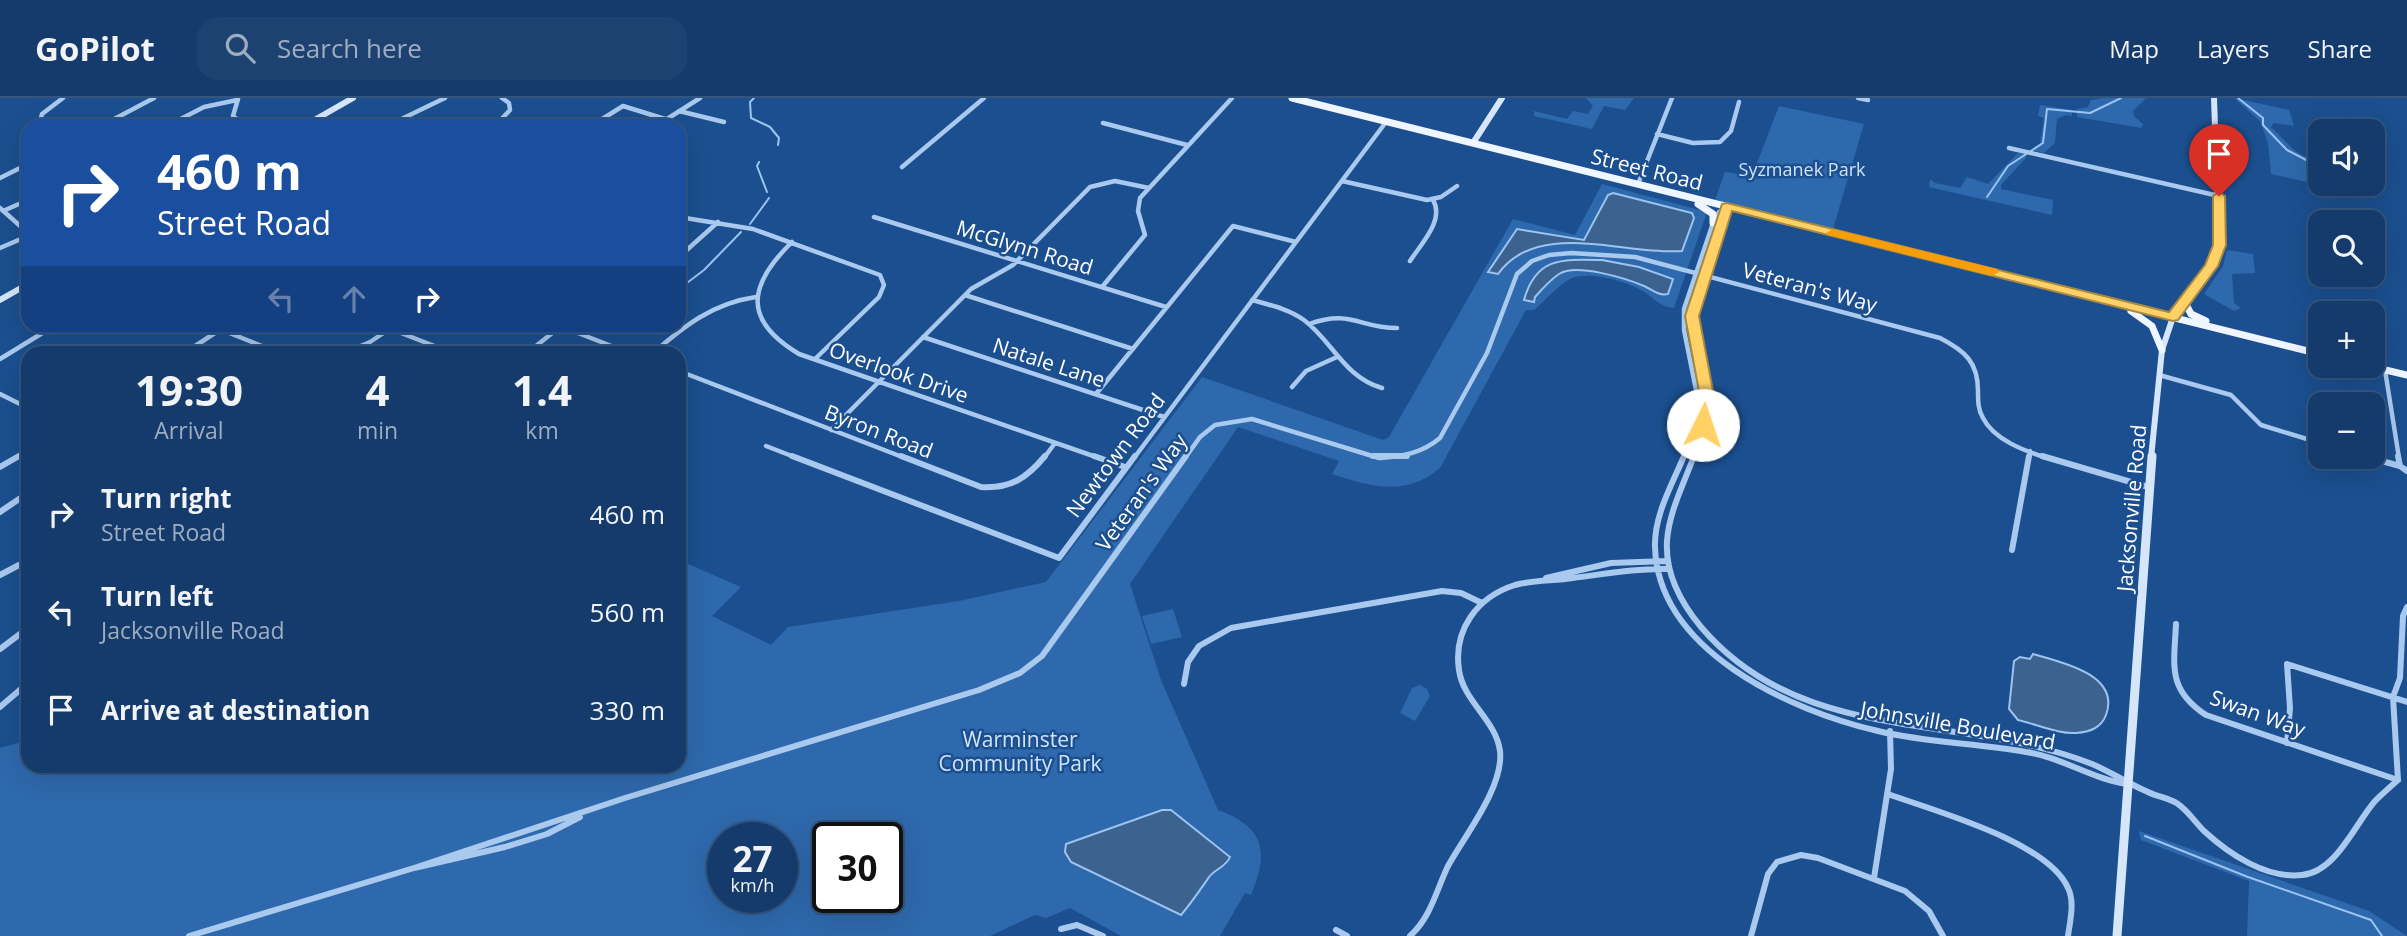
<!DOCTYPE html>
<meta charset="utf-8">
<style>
body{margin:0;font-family:"Open Sans",sans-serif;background:#1d4271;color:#f1f3f6;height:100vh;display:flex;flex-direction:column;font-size:26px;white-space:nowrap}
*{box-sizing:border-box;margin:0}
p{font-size:23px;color:#9dadc1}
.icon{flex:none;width:38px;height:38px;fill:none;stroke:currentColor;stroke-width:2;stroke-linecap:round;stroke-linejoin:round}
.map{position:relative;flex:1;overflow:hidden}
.details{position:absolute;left:21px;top:248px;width:665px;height:427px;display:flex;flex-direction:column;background:#143b6b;border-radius:21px;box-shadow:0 7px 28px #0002,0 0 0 2px #33557e}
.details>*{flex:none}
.guide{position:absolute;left:21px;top:21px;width:665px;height:214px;border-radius:21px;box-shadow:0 7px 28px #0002,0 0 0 2px #33557e;background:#1a4fa0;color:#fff;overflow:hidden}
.fabs{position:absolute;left:2308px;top:21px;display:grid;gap:14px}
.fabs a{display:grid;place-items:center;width:77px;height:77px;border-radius:14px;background:#143b6b;box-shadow:0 7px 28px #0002,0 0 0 2px #33557e;font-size:35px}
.speed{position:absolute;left:707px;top:724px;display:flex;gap:14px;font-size:35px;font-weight:700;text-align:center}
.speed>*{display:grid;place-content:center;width:91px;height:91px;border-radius:50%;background:#143b6b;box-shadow:0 7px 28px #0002,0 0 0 2px #33557e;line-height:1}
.speed small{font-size:18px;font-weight:400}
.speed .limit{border:4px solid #111;border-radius:10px;background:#fff;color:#111}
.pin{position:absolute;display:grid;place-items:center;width:60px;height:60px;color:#fff;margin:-72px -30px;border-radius:50% 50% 50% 0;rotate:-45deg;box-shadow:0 0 7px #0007}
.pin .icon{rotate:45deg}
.me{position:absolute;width:77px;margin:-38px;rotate:4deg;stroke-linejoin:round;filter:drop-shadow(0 0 5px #0008)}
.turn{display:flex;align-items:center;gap:24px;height:147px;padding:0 21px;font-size:32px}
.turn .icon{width:91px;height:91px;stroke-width:2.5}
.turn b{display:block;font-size:49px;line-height:60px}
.lanes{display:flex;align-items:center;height:66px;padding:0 21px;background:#0003;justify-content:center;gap:35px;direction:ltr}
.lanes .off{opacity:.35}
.eta{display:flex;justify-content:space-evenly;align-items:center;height:119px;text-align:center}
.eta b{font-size:42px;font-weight:700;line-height:49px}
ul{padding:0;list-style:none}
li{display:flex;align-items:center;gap:21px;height:98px;padding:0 21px}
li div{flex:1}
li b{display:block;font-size:26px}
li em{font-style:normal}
header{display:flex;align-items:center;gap:42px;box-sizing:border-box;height:98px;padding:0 35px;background:#143b6b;border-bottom:2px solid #33557e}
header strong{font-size:33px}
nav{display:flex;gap:38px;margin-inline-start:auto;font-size:24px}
.search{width:490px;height:63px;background:#1d4271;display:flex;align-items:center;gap:18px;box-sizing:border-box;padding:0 24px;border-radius:21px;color:#9dadc1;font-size:26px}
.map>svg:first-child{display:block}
.green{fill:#2e69ad;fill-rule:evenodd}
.water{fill:#3c6290;stroke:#9cc4f0;stroke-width:2}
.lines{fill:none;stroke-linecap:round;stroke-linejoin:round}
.stream{stroke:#9cc4f0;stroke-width:2}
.street-far1{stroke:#a9c9ee;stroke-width:4.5}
.street{stroke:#a9c9ee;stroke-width:6}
.secondary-far1{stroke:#d6e6fa;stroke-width:6}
.secondary{stroke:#d6e6fa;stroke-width:9}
.primary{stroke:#f0f6ff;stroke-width:7}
.route{fill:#ffd166;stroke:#a68842;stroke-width:2}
.slow{fill:#f59e0b}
.labels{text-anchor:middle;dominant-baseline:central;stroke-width:5;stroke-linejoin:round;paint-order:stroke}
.far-park-label{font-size:18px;fill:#cfe3fa;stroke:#1b4f8f}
.street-label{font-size:21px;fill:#fff;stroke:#1b4f8f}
.park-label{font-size:21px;fill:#cfe3fa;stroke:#1b4f8f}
</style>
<header>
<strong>GoPilot</strong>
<div class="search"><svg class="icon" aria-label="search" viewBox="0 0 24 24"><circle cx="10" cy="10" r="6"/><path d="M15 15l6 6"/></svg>Search here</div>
<nav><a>Map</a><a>Layers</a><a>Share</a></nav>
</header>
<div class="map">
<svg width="2407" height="838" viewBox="0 0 2407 838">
<rect width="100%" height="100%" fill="#1b4f8f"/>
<path class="green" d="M 1586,0 L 1634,0 L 1625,12 L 1604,8 L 1592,31 L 1534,18 L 1534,13 L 1567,21 L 1573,13 L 1588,16 L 1593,8 Z
M 2103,0 L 2146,0 L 2133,13 L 2134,18 L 2143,26 L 2141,30 L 2077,19 L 2077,11 L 2088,9 L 2091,2 Z
M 2234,0 L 2289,12 L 2294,28 L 2274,25 L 2271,29 L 2295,53 L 2320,67 L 2320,86 L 2328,86 L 2329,89 L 2271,76 L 2268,45 L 2260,23 Z
M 2040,7 L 2072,12 L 2072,18 L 2066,17 L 2057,21 L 2055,45 L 2044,55 L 2031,52 L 2040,45 L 2044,20 L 2038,18 Z
M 1779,8 L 1864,26 L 1833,131 L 1715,102 L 1725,74 L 1752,78 Z
M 2018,55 L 2026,56 L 2026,60 L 2001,87 L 2001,91 L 2053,102 L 2052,117 L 1929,89 L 1930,81 L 1935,85 L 1960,90 L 1967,79 L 1988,86 Z
M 1602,86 L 1707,114 L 1674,210 C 1659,209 1654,199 1641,192 C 1625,183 1591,173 1572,180 C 1559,186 1546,202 1534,212 L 1526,212 L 1440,370 C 1406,399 1371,389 1332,376 L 1339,363 L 1238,329 L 1130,486 L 1161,582 L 1218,712 C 1265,729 1269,754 1251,797 L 1245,795 L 1220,838 L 1121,838 L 1070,810 L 1046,820 L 1035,817 L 990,838 L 0,838 L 0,650 L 28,642 L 28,668 L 679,668 L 679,462 L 741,489 L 712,518 L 771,547 L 788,529 L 959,503 L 1046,484 L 1202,279 L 1383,342 L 1389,339 L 1513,121 L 1575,137 ZM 723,740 L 782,740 L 782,800 L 723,800 ZM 828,740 L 887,740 L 887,800 L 828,800 Z
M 2227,152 L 2253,156 L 2255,175 L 2232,176 L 2234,205 L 2241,210 L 2234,213 L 2204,196 L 2223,168 Z
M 1173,511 L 1182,539 L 1151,546 L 1142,518 Z
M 1420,587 L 1427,591 L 1430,598 L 1415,623 L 1400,615 L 1412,590 Z
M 2139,733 L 2369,813 L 2407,838 L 2247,838 L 2249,783 L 2141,742 Z"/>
<path class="water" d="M 1613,95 L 1692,115 L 1694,120 L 1682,153 C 1627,158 1538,120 1498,176 L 1488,174 L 1517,131 L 1584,142 L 1608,97 Z
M 1602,162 L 1639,169 L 1673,181 L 1668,196 C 1658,198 1653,192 1644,188 C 1625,180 1576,165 1559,176 C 1550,182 1542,191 1535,199 L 1534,204 L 1524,202 C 1536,159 1562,161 1602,162 Z
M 2033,556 C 2060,564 2121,576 2106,617 C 2101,630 2090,634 2076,635 C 2058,636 2036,626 2018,622 L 2009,611 L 2014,563 L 2020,559 L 2030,561 Z
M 1162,712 L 1171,712 L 1230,759 C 1226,769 1215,771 1209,779 C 1200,792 1192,804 1181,817 L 1071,764 L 1065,754 L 1066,746 Z"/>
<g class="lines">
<path class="stream" d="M 754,0 L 750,4 L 751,20 L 770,29 L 779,40 L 778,47
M 2238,0 L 2263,20 L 2263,27 L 2287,52 L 2310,64 L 2320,82
M 759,64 L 757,68 L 767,94
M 1987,99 L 2008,68 L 2043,45 L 2047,11 L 2090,15 L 2121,0
M 750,126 L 769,100
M 679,191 L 704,172 L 741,134
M 2145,738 L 2248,779 L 2371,822 L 2382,838"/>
<path class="street-far1" d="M 1858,0 L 1868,2
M 238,1 L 233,18 L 246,28
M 679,13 L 724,24
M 1103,25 L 1187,47
M 39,28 L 42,16 L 63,0
M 101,28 L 154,0
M 167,28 L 204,9 L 237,2
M 387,28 L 445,0
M 495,28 L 510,12 L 509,5 L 502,0
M 591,28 L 623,8 L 665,21
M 656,28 L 700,0
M 1657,36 L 1693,45 L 1720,44 L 1731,33 L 1739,4
M 679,45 L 684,47
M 2009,50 L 2219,98
M 902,69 L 984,0
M 0,80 L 28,66
M 1342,83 L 1427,102 L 1441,99 L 1457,88
M 1638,86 L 1672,0
M 0,110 L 28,135
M 3,113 L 28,102
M 679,119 L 753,131 L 880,177 L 884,187 L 879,199 L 815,261
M 874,119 L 1166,209
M 792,144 C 748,187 742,222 799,256 L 1099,360
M 0,150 L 28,138
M 679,159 L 718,124
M 1410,163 C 1421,146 1445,122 1433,102
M 1102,189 L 1145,137 L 1138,113 L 1140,100 L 1232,0
M 965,197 L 1133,251
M 1252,202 C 1270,207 1289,211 1304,222 C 1333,244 1344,279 1382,290
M 1309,226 C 1351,211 1359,230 1397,230
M 212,228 L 282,256
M 383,228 L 455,256
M 560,228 L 632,256
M 923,239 L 1164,319
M 183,256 L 221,231
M 342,256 L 370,244 L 394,228
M 526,256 L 561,228
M 652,256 C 684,228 713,205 756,199
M 0,261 L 54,228
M 2385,272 L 2399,360
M 679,273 L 905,360
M 2159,277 L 2231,297 L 2261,327 L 2320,345
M 1292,289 L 1306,273 L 1337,259
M 0,296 L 28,310
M 1096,296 L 1233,128 L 1296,144
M 831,332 L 971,191 L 1013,167 L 1090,89 L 1115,83 L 1149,90
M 766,348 L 797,360
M 2367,359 L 2370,360
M 16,360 L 28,353
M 1044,360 L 1055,345
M 1134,360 L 1386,24
M 1185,360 L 1200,339 L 1215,327 L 1252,321 L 1379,360
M 1381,360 C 1404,358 1422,355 1440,340 L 1487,255 L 1517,176 L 1532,163 L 1549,157 L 1571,155 L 1635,159 L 1940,240 C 1965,253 1978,264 1978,293 C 1978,303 1978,312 1983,320 C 1994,342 2025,353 2047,360
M 1683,360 L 1693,331 L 1698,302 L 1684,232 L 1684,211 L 1713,125 L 1719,114 L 1727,108
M 1694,360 C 1702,337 1709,315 1705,291 C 1702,266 1690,242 1693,216 C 1698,179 1721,146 1727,108
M 2029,360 L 2030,353"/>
<path class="street" d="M 792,358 L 1059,460 L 1135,358
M 901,358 L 981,389 C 1010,391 1027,380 1045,358
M 1094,358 L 1125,369
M 1373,358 L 1407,358
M 1684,358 C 1672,387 1654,417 1655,449 C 1658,553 1791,613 1878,633 C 1927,645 1977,645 2026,654 C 2061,659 2092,681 2127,686
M 1694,358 C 1684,385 1669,414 1667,443 C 1665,476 1681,505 1701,529 C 1803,649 1961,614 2092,666 C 2111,674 2129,686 2148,694 C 2158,699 2169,700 2178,706 C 2188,713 2195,724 2204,733 C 2229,756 2266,781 2302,777 C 2336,774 2355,726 2375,703 C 2382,696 2390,689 2398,682
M 2042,358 L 2148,389
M 2398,358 L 2400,368
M 2367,359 L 2400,368 L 2407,373
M 0,369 L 19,358
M 0,414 L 28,395
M 2012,452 L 2029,358
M 0,477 L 19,467 L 28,467
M 1546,480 L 1611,465 L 1667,463
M 2176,526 C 2174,568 2167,591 2206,617 L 2398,682
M 0,551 L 28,530
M 1184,586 L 1188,564 L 1199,548 L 1231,530 L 1442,493 L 1461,495 L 1482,505
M 0,609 L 28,585
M 2287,645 L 2290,610 L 2287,566 L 2407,604
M 2398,682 L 2393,599 L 2400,580 L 2403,518 L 2407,509
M 1888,696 C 1934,713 2047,743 2068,790 C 2075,804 2070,823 2068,838
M 414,770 L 625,700 L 979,592 L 1020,575 L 1042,558 L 1186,358
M 1874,780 L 1891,671 L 1890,633
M 1061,831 L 1077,827 L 1103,838
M 1336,832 L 1347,838
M 189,838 L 414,770 L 505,749 L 547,736 L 580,719
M 1410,838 C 1431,819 1436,793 1448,768 C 1465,737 1504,689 1500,653 C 1496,622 1463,603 1459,572 C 1453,532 1477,499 1515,487 C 1534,482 1554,483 1573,480 C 1605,476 1637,470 1669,471
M 1751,838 L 1768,776 L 1777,764 L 1801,757 L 1818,760 L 1905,793 L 1929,813 L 1943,838"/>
<path class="secondary-far1" d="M 304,28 L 353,0
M 1473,45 L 1502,0
M 0,202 L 28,186
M 2151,360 L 2162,252 L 2173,219 L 2205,180 L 2219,147 L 2214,0"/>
<path class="secondary" d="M 2117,838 L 2152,358"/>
<path class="primary" d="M 1292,0 L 2320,256
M 1698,106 L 1713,116 L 1713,125
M 2184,203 L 2191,216 L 2206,223
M 2131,213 L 2152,228 L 2162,252
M 2369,268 L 2407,277"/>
</g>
<path class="route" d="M 2219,94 L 2225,98 L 2226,147 L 2218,168 L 2178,222 L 2173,223 L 1732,113 L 1699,218 L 1713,293 L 1711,327 L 1703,332 L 1696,327 L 1699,293 L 1685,218 L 1722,106 L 1727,105 L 2169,214 L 2205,167 L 2213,147 L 2213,98 Z"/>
<path class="slow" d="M 1833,131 L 1997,171 L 1999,174 L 1992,178 L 1828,137 L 1826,135 Z"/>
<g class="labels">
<g class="far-park-label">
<text x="1802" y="71">Syzmanek Park</text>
</g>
<g class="street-label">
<text transform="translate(1647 71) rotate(14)">Street Road</text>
<text transform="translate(1025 149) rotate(17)">McGlynn Road</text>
<text transform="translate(1810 189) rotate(15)">Veteran's Way</text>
<text transform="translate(1049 264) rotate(18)">Natale Lane</text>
<text transform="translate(899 274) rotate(19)">Overlook Drive</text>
<text transform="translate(879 333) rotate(21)">Byron Road</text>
<text transform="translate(1115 357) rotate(-53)">Newtown Road</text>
<text transform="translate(1141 394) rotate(-54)">Veteran's Way</text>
<text transform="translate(2131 410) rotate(-85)">Jacksonville Road</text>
<text transform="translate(2258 615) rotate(20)">Swan Way</text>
<text transform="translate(1958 627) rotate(10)">Johnsville Boulevard</text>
</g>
<g class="park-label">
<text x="1020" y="641">Warminster<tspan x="1020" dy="24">Community Park</tspan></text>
</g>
</g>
</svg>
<div class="fabs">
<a><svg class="icon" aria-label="sound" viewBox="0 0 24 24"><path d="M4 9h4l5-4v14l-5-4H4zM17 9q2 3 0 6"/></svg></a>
<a><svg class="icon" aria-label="search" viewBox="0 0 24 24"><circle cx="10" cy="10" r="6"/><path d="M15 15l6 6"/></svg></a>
<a>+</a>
<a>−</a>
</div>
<div class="speed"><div>27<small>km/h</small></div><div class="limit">30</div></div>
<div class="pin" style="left:2219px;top:98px;background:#d93025"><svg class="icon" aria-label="arrive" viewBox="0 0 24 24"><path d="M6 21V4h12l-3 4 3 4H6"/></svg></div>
<svg class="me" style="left:1703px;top:327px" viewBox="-20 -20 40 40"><circle r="19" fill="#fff"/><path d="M0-13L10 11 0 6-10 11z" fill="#ffd166"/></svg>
<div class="guide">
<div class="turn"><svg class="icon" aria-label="right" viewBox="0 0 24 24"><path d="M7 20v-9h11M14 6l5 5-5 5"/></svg><div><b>460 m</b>Street Road</div></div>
<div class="lanes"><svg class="icon off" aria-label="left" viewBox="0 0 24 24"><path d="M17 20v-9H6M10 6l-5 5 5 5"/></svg><svg class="icon off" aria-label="ahead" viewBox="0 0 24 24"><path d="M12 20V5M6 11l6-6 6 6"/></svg><svg class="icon" aria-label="right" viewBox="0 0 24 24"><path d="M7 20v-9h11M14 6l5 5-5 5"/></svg></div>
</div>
<section class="details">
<div class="eta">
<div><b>19:30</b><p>Arrival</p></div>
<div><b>4</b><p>min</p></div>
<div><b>1.4</b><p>km</p></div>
</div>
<ul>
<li><svg class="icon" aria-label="right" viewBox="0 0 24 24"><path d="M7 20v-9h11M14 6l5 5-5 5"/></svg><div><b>Turn right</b><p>Street Road</p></div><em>460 m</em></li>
<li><svg class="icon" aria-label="left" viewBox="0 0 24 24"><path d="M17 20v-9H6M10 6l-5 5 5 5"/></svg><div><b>Turn left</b><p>Jacksonville Road</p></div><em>560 m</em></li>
<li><svg class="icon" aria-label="arrive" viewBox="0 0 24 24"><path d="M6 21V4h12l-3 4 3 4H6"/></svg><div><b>Arrive at destination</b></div><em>330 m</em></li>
</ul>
</section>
</div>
